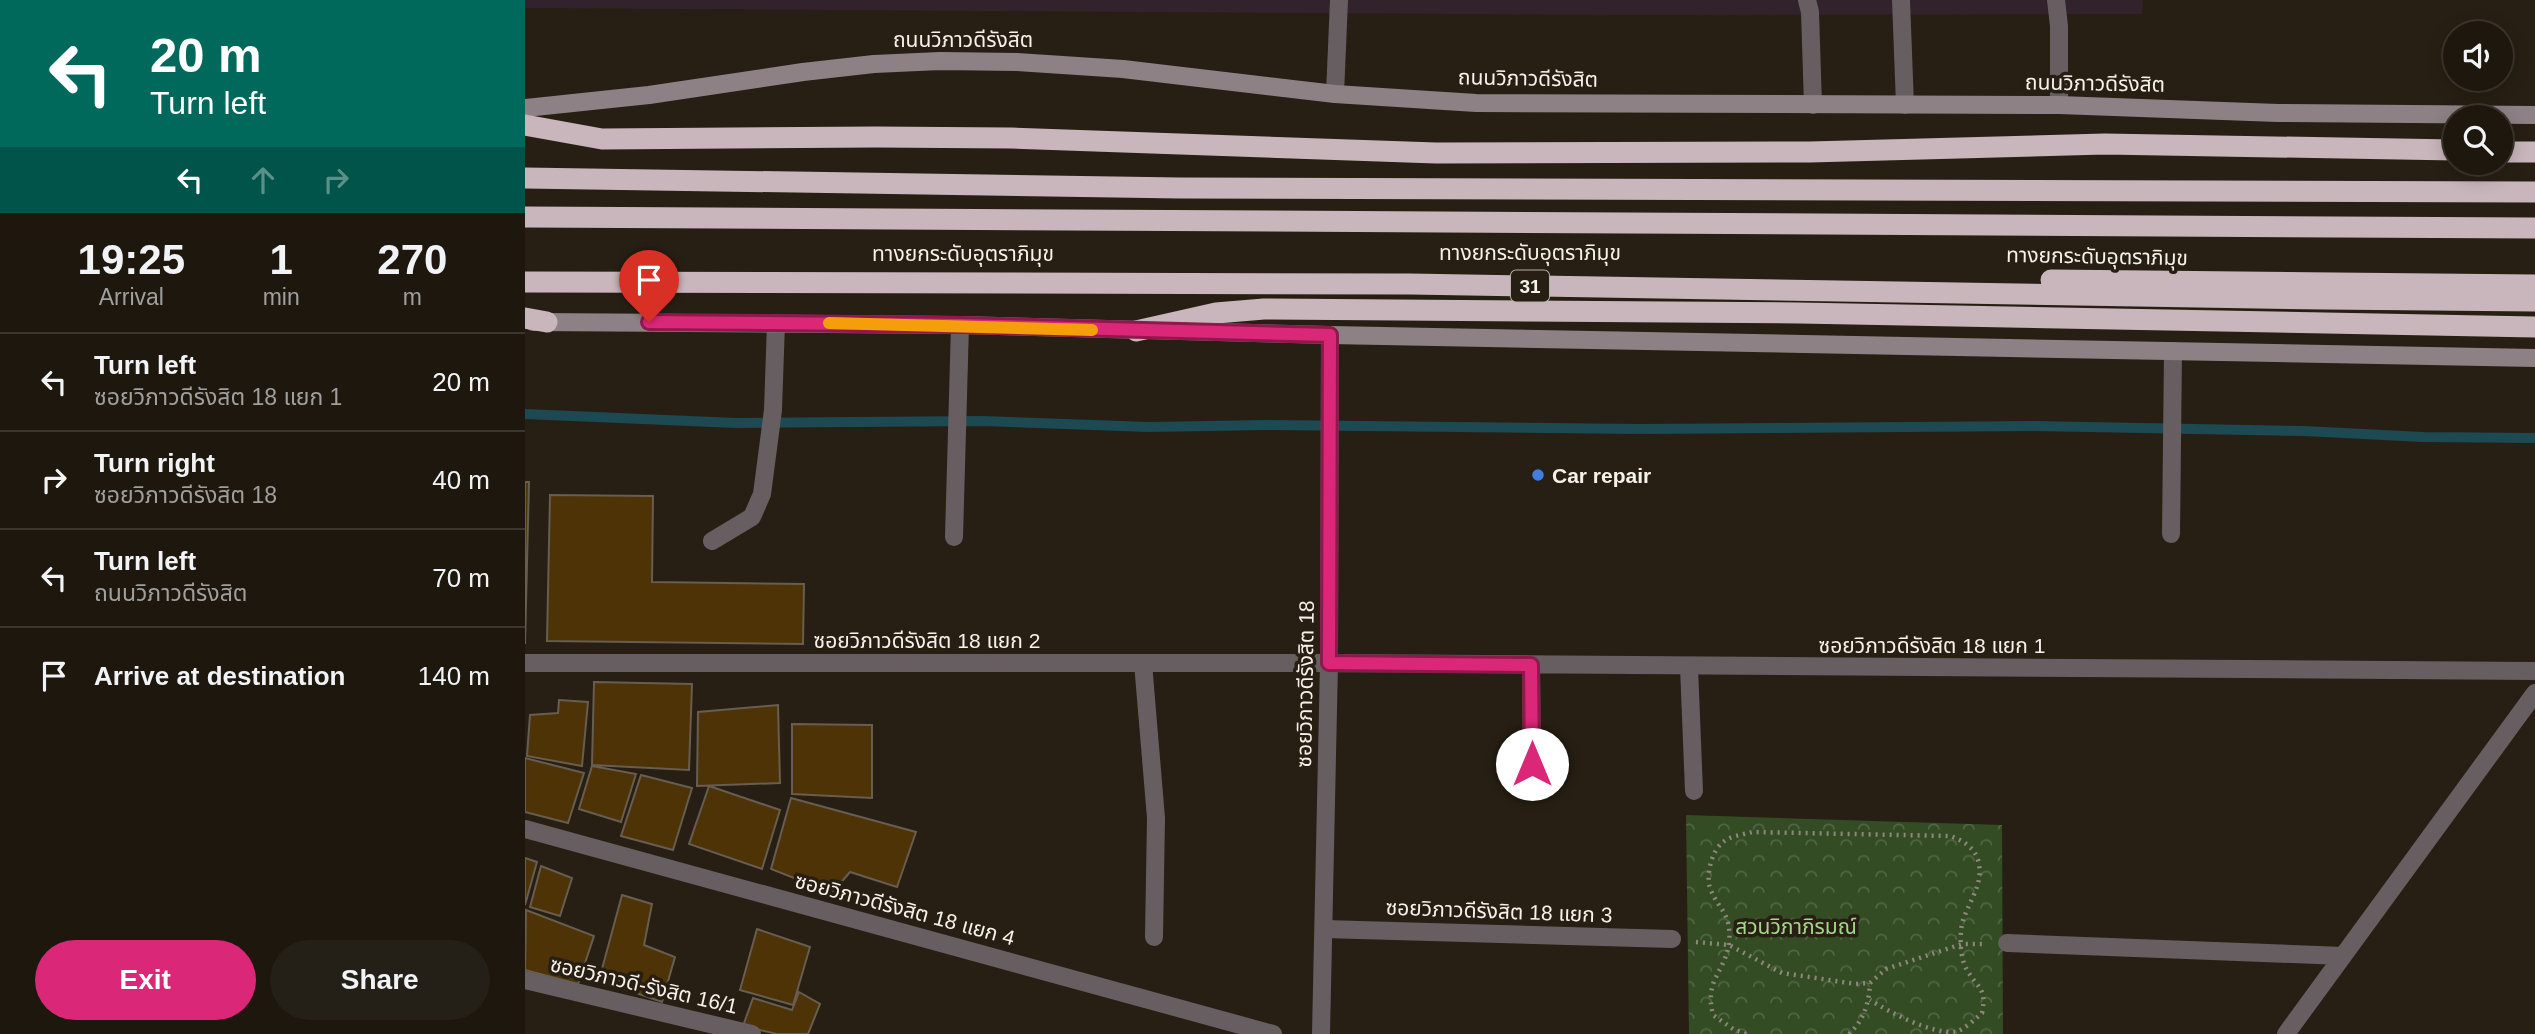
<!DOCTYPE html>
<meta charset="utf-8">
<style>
body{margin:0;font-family:Arial,"Noto Sans Thai",sans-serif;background:#252017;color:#f1f3f6;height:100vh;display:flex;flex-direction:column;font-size:26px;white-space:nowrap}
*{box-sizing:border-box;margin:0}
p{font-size:23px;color:#a09f9e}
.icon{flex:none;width:38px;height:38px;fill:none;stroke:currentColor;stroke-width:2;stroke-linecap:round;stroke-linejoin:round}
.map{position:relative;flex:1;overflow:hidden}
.details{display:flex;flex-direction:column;background:#1d170e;width:525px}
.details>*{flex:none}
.guide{background:#00695c;color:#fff;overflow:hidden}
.controls{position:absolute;left:1918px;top:21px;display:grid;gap:14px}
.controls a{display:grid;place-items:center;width:70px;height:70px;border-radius:50%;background:#1d170e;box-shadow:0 4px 18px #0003,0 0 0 2px #3b362e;font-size:35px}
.pin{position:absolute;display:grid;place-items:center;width:60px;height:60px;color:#fff;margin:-72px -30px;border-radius:50% 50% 50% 0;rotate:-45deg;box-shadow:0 0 7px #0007}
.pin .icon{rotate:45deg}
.me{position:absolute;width:77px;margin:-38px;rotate:0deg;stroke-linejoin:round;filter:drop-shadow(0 0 5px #0008)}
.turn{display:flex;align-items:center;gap:24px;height:147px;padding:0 35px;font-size:32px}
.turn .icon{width:91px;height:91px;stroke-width:2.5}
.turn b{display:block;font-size:49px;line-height:60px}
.lanes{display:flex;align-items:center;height:66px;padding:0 35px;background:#0003;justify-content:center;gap:35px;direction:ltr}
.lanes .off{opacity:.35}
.eta{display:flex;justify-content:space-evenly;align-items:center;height:119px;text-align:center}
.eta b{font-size:42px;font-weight:700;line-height:49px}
.primary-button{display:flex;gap:14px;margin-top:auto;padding:14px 35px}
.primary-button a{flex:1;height:80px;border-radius:42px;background:#db2777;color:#fff;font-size:28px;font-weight:700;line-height:80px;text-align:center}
.primary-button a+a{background:#252017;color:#f1f3f6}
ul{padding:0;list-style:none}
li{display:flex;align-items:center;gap:21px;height:98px;padding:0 35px;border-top:2px solid #3b362e}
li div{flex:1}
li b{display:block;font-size:26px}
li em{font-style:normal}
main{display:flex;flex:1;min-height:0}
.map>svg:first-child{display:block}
.commercial{fill:#32222c}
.forest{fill:url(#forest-crowns)}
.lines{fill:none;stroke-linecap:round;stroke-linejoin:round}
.stream{stroke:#1c4952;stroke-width:10}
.building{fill:#4e3307;stroke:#675d50;stroke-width:2}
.path{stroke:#8f877e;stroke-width:4.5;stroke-dasharray:2 5;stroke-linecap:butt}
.lane{stroke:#665e61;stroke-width:18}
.street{stroke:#665e61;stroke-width:18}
.secondary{stroke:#8e8185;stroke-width:18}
.highway{stroke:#c9b5bc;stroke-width:21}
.route-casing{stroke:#8e194d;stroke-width:18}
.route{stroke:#db2777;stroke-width:12}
.slow{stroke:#f59e0b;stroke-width:12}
.shop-dot{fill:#3f7fe0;stroke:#271f13;stroke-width:2.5}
.labels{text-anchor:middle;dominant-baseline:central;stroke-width:7;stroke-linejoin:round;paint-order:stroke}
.shield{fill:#271f13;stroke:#b9b2aa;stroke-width:2}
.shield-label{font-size:19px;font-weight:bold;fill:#f8f1ea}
.street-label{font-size:21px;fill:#f8f1ea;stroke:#271f13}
.poi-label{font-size:21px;font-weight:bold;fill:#f8f1ea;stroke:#271f13;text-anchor:start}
.park-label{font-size:21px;fill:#a4d689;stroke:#271f13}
</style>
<main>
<section class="details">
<div class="guide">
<div class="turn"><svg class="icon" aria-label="left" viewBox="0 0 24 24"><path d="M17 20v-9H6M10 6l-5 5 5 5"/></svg><div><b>20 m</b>Turn left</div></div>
<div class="lanes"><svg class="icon" aria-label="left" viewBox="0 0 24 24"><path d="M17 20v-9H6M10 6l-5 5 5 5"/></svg><svg class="icon off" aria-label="ahead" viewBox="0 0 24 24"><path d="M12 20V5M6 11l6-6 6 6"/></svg><svg class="icon off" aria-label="right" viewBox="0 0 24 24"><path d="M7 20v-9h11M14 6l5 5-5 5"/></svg></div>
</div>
<div class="eta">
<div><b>19:25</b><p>Arrival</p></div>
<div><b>1</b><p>min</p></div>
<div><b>270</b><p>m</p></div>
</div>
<ul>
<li><svg class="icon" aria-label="left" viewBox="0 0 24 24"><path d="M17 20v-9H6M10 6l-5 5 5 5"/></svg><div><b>Turn left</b><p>ซอยวิภาวดีรังสิต 18 แยก 1</p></div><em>20 m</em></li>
<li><svg class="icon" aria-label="right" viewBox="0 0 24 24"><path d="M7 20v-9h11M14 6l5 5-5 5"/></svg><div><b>Turn right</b><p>ซอยวิภาวดีรังสิต 18</p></div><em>40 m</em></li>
<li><svg class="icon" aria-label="left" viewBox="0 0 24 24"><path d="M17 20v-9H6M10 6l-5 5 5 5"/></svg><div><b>Turn left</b><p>ถนนวิภาวดีรังสิต</p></div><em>70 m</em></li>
<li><svg class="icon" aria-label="arrive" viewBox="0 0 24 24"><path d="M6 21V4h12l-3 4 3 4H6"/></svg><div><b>Arrive at destination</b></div><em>140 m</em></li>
</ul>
<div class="primary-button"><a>Exit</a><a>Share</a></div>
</section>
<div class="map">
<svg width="2010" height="1034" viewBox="0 0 2010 1034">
<defs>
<pattern id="forest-crowns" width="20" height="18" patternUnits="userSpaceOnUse" patternTransform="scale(1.75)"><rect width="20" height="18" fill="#334c24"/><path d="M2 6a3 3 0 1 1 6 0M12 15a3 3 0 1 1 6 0" fill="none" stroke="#516644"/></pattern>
</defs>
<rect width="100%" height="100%" fill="#271f13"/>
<path class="commercial" d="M 0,0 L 1618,0 L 1617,14 L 1097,15 L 0,8 Z"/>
<path class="forest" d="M 1161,815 L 1477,825 L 1478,1034 L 1164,1034 Z"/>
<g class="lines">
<path class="stream" d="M 0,414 L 211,423 L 457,421 L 624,427 L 741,425 L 1114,429 L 1510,426 L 1779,431 L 1898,437 L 2010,438"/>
</g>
<path class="building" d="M 0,482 L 4,482 L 0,644 Z
M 25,495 L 128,496 L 127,582 L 279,584 L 278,644 L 22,641 Z
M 69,682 L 167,684 L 164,770 L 67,765 Z
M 34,700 L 63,702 L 57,766 L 2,756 L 5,715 L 33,713 Z
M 253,705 L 255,783 L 172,786 L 173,712 Z
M 267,724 L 347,725 L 347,798 L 267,794 Z
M 0,758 L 59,773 L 43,823 L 0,812 Z
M 67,766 L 111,774 L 96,822 L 54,809 Z
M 116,775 L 167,788 L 148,850 L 96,836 Z
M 184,786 L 255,810 L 237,869 L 164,844 Z
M 266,798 L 391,832 L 372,887 L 325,872 L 307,893 L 246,869 Z
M 0,858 L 12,862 L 0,905 Z
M 16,866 L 47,878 L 35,916 L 5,907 Z
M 97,895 L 127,904 L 119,945 L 150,957 L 137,1002 L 74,980 Z
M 1,910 L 69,936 L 53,984 L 0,970 Z
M 232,929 L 285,947 L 268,1005 L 215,990 Z
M 274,992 L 295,1004 L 283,1034 L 252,1034 L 218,1026 L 228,998 L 267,1010 Z"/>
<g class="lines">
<path class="path" d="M 1171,942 L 1204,945 L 1257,973 L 1331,984 L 1345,983 L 1361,969 L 1437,944 L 1460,944
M 1221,1034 L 1208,1029 L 1188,1015 C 1179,979 1200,973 1204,943 C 1207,913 1194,911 1185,888 C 1181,876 1186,852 1197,843 C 1204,836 1217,835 1227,832 L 1425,836 C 1437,840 1449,847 1453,860 C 1461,887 1437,908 1436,932 C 1435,944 1436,960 1442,970 C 1453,989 1462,988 1457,1013 C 1449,1020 1441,1028 1431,1032 C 1406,1034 1366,1013 1345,1000
M 1324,1034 C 1339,1020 1344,1003 1345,983"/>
<path class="lane" d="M 1282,0 L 1285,12 L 1288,105
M 1376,0 L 1380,105
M 1531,0 L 1534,26 L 1534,105
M 1646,534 L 1648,351
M 429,537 L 435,325
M 187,541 L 227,517 L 237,494 L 248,410 L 251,323
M 618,663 L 631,818 L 629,937
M 1164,667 L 1169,791"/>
<path class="street" d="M 810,94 L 814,0
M 0,663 L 804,663 L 2010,671
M 1006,665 L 1007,764
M 0,829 L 748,1034
M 799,929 L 1147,939
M 1482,943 L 1818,956
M 0,980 L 227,1034
M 796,1034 L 804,663 L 805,335
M 1761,1034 L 2010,693"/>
<path class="secondary" d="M 0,108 L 124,95 L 278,72 L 349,64 L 415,61 L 492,62 L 598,69 L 810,94 L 951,103 L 1534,105 L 1753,113 L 2010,115
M 8,322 L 435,325 L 805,335 L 2010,358"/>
<path class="highway" d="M 0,125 L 77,139 L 351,137 L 486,138 L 911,153 L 1285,152 L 1580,144 L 1930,150
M 1976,152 L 2010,152
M 0,178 L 655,188 L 2010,192
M 0,217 L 2010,228
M 1526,280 L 2010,285
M 0,282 L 885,284 L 1799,299 L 2010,301
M 0,318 L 22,322
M 611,331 L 691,313 L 739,309 L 1274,313 L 2010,327"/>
</g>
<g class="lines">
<defs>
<path id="route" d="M 124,322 L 435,325 L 805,335 L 804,663 L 1006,665 L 1007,764"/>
</defs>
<use href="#route" class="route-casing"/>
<use href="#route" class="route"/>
<path class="slow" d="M 304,323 L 567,330"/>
</g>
<circle class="shop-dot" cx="1013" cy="475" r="7"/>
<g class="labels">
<rect class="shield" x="986" y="270.5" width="38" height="31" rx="5"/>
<g class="shield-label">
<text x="1005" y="286">31</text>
</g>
<g class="street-label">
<text x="438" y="39">ถนนวิภาวดีรังสิต</text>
<text transform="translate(1003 78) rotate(1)">ถนนวิภาวดีรังสิต</text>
<text transform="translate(1570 83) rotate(1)">ถนนวิภาวดีรังสิต</text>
<text x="1005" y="252">ทางยกระดับอุตราภิมุข</text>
<text x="438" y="253">ทางยกระดับอุตราภิมุข</text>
<text transform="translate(1572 256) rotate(1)">ทางยกระดับอุตราภิมุข</text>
<text x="402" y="640">ซอยวิภาวดีรังสิต 18 แยก 2</text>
<text x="1407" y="645">ซอยวิภาวดีรังสิต 18 แยก 1</text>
<text transform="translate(780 684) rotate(-89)">ซอยวิภาวดีรังสิต 18</text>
<text transform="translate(380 909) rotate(15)">ซอยวิภาวดีรังสิต 18 แยก 4</text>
<text transform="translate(974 911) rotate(2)">ซอยวิภาวดีรังสิต 18 แยก 3</text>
<text transform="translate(119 985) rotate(13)">ซอยวิภาวดี-รังสิต 16/1</text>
</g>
<g class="poi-label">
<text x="1027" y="475">Car repair</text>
</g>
<g class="park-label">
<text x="1271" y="926">สวนวิภาภิรมณ์</text>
</g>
</g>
</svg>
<div class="controls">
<a><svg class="icon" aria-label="sound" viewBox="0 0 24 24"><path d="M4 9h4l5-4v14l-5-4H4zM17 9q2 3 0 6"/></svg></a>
<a><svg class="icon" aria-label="search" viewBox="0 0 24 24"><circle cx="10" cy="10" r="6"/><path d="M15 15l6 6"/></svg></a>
</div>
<div class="pin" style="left:124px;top:322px;background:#d93025"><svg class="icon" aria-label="arrive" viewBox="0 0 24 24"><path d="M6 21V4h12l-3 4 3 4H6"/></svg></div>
<svg class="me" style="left:1007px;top:764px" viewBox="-20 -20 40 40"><circle r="19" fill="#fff"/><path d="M0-13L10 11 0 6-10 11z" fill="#db2777"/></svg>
</div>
</main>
